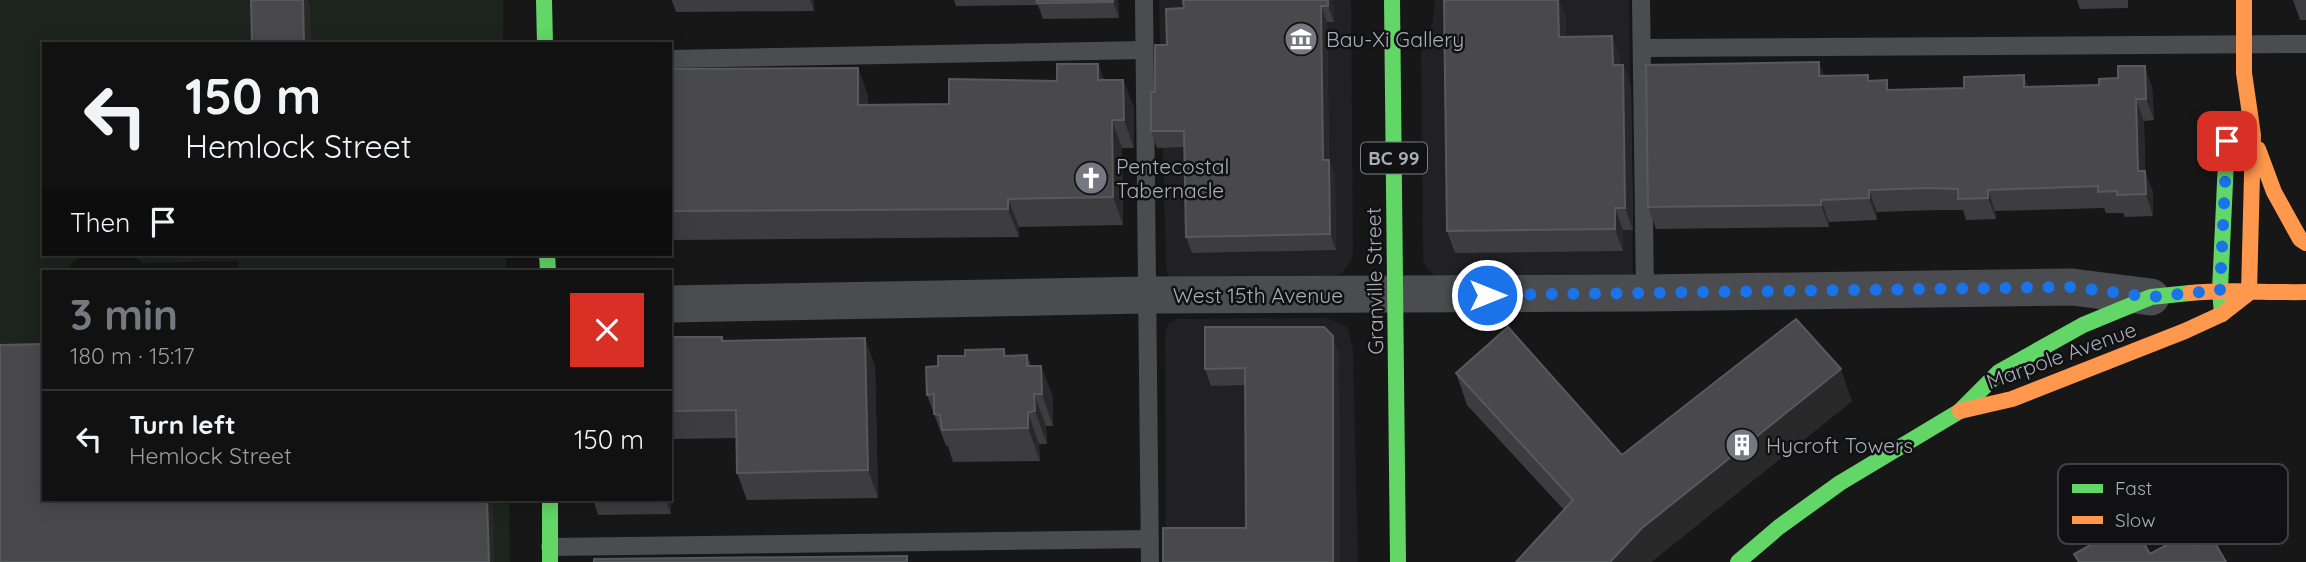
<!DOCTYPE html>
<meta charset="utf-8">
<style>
body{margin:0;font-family:Quicksand,sans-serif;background:#1e1f1f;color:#f1f3f6;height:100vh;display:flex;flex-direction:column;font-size:26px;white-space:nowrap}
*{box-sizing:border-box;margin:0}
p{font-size:23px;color:#9c9d9f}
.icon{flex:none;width:38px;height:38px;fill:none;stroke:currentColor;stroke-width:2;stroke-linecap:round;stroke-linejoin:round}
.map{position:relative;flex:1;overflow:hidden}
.panel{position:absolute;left:42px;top:270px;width:630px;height:231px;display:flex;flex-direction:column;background:#111;border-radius:0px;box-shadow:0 4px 18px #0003,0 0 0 2px #303131}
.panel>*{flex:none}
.guide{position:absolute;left:42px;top:42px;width:630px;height:214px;border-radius:0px;box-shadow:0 4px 18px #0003,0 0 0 2px #303131;background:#111;color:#f1f3f6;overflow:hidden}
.pin{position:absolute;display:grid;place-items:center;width:60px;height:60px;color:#fff;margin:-30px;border-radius:14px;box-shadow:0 4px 10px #0006}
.me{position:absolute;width:77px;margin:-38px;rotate:90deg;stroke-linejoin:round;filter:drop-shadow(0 0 5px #0008)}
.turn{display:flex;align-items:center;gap:24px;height:147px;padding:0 28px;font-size:32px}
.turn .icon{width:91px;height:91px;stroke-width:2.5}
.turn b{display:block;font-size:49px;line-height:60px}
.then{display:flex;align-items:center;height:66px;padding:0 28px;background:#0003;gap:14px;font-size:26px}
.round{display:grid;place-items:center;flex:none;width:74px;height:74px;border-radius:0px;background:#1e1f1f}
.headline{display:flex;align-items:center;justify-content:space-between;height:119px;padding:0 28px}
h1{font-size:42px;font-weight:700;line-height:52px;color:#757880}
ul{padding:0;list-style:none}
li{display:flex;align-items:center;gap:21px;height:98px;padding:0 28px;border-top:2px solid #303131}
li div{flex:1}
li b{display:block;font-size:26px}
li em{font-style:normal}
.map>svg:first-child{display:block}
.built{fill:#212123}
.green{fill:#1d241e}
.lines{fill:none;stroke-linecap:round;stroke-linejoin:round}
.lane{stroke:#4b4c50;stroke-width:18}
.street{stroke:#4b4c50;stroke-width:37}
.fast{stroke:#63d668;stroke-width:16}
.slow{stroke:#ff974d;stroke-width:16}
.wall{fill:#3d3d3f}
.shaded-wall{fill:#29292a}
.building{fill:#49494c;stroke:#58595d;stroke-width:2}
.route{stroke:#1a73e8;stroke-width:12;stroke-dasharray:0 21.6}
.labels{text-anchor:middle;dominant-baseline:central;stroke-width:5;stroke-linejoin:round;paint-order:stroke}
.shield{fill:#111113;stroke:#7b7e86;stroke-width:2}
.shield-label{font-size:19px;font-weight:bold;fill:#a8adb8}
.poi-label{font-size:21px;fill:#a8adb8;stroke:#111113;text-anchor:start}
.street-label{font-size:21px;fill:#a8adb8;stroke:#111113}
.key{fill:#111113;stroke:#3e4045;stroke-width:2}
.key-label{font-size:19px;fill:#a8adb8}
</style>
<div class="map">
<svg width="2306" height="562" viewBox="0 0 2306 562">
<rect width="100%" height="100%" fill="#171717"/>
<path class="built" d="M 1159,0 L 1351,0 L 1353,253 L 1351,261 L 1342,273 L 1328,278 L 1175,279 L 1169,276 L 1166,268 Z
M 1435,0 L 1629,0 L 1633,279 L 1437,277 L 1426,268 L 1423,260 L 1421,54 L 1433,21 Z
M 1327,318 L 1347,326 L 1353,349 L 1358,562 L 1166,562 L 1165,332 L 1168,324 L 1175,319 Z"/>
<path class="green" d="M 0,0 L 503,0 L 503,44 L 44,44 L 44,254 L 82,254 L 65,271 L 44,271 L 44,499 L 509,499 L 510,562 L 0,562 Z
M 131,254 L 506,254 L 506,271 L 239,271 L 238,261 L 142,263 Z"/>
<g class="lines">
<path class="lane" d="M 1144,0 L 1150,562
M 1641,0 L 1645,293
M 1642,48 L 2306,44
M 670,59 L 1144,50
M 550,547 L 1150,539"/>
<path class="street" d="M 670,304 L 1147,295 L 1645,293 L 2072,287 L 2151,297"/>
<path class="fast" d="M 544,0 L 545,44
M 1392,0 L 1398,562
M 547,254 L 548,271
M 2222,314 L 2220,290 L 2226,161
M 550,499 L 550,562
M 1738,562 L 1779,527 L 1840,483 L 1960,411 L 1999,372 L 2083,325 L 2151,297 L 2190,293"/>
<path class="slow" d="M 2244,0 L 2244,73 L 2253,135 L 2249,293
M 2258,149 L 2274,192 L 2300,239 L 2306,243
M 2190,293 C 2229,289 2267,293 2306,292
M 1960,411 L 2012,399 L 2185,331 L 2222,314 L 2249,293"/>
</g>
<path class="wall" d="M 671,0 L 814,0 L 814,11 L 676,12 L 672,1 Z
M 954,0 L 1118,0 L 1119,18 L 1043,19 L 1038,5 L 956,6 Z
M 1333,0 L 1334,22 L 1327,22 L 1329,160 L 1335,176 L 1336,250 L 1192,253 L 1186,237 L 1185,147 L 1157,148 L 1151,131 L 1155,92 L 1167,45 L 1184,8 Z
M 1444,0 L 1559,0 L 1566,17 L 1566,36 L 1612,36 L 1620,58 L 1620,65 L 1623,65 L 1631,87 L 1633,230 L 1623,230 L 1623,251 L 1455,253 L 1447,231 Z
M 2077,0 L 2128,0 L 2128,8 L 2080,9 Z
M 2293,0 L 2306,0 L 2306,20 L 2300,20 Z
M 1819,62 L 1824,76 L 1870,81 L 1891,90 L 2028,87 L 2152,87 L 2154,120 L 2144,121 L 2145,172 L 2153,192 L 2153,216 L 2125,217 L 2123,213 L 2106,213 L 2104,208 L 1995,211 L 1996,219 L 1966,220 L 1963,210 L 1937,210 L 1877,212 L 1877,220 L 1829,222 L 1829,227 L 1656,229 L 1648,207 Z
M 1098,64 L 1104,80 L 1123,80 L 1134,108 L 1134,148 L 1122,148 L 1123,225 L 1019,227 L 1019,237 L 672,240 L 672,242 L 670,242 L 670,69 L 858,68 L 868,96 L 868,105 L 949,104 L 1057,81 Z
M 670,337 L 722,337 L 724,340 L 875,366 L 878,498 L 747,500 L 737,473 L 737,438 L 670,439 L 671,514 L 598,515 L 593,499 L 670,499 Z
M 1004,349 L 1006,356 L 1027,355 L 1031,366 L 1041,366 L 1053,398 L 1053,426 L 1046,426 L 1047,444 L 1039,444 L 1040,461 L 953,462 L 948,446 L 946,446 L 927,395 L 938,366 L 965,356 Z
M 1339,353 L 1340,562 L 1246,528 L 1245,385 L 1211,386 L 1205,369 Z
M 1456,373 L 1622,455 L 1852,401 L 1651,562 L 1516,562 L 1564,510 L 1467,405 Z"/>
<path class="shaded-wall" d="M 303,0 L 308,0 L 310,5 L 311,44 L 304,44 Z
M 810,0 L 814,0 L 814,11 Z
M 1113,0 L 1118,0 L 1119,18 L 1113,2 Z
M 1328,0 L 1333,0 L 1334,22 L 1328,6 Z
M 1558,0 L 1559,0 L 1566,17 L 1567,59 L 1559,37 Z
M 1321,6 L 1327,22 L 1329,177 L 1323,160 Z
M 1612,36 L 1620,58 L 1621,87 L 1613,65 Z
M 1819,62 L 1827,83 L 1819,76 Z
M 1098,64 L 1108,92 L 1098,80 Z
M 1623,65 L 1631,87 L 1633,230 L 1625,208 Z
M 2145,66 L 2152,87 L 2154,120 L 2146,99 Z
M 858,68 L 868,96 L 868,133 L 858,105 Z
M 2024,75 L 2032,96 L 2024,87 Z
M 1123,80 L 1134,108 L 1134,148 L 1124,120 Z
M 2136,99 L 2144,121 L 2145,172 L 2153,192 L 2153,216 L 2138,171 Z
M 1112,120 L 1122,148 L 1123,225 L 1113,197 Z
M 1329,160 L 1335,176 L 1336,250 L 1330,234 Z
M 1869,190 L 1877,212 L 1877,220 L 1869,198 Z
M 1988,190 L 1995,211 L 1996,219 L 1988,198 Z
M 1008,199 L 1019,227 L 1019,237 L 1008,209 Z
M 1821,200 L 1829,222 L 1829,227 L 1821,205 Z
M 1615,208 L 1623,230 L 1623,251 L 1615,229 Z
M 1333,336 L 1339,353 L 1340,562 L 1333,562 Z
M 865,338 L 875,366 L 878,498 L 868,470 Z
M 1041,366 L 1053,398 L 1053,426 L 1042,394 Z
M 1841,369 L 1852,401 L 1651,562 L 1610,562 L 1642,528 Z
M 1034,394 L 1046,426 L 1047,444 L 1035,411 Z
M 1028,412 L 1039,444 L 1040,461 L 1028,428 Z
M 670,439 L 671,514 L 665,499 L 670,499 Z
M 487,499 L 493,499 L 494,562 L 489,562 Z"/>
<path class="building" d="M 251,0 L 303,0 L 304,44 L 252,44 Z
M 1037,0 L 1113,0 L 1113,2 L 1037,3 Z
M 1183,0 L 1328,0 L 1328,6 L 1321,6 L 1323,160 L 1329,160 L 1330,234 L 1186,237 L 1184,131 L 1151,131 L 1151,92 L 1155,92 L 1155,45 L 1167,45 L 1166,9 L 1184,8 Z
M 1444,0 L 1558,0 L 1559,37 L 1612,36 L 1613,65 L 1623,65 L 1625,208 L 1615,208 L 1615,229 L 1447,231 Z
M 1819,62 L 1819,76 L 1868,75 L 1868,81 L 1887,80 L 1887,90 L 1964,88 L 1964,77 L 2024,75 L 2024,87 L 2099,85 L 2099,79 L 2118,78 L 2118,66 L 2145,66 L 2146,99 L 2136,99 L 2138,171 L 2145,171 L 2146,194 L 2117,195 L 2117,191 L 2098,192 L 2098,186 L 1988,190 L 1988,198 L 1958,199 L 1958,189 L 1929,188 L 1869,190 L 1869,198 L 1821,200 L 1821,205 L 1648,207 L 1646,65 Z
M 1057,64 L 1098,64 L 1098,80 L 1123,80 L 1124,120 L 1112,120 L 1113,197 L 1008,199 L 1008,209 L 670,211 L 670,69 L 858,68 L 858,105 L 949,104 L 949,79 L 1057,81 Z
M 1796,319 L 1841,369 L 1642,528 L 1610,562 L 1516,562 L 1573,500 L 1456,373 L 1508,327 L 1622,455 Z
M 1205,327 L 1324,327 L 1333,336 L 1333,562 L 1163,562 L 1163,528 L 1246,528 L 1245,368 L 1205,369 Z
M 670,337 L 722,337 L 722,341 L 865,338 L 868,470 L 737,473 L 736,410 L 670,411 Z
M 44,344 L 44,499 L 487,499 L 489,562 L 0,562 L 0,345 Z
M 1004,349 L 1004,356 L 1027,355 L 1027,366 L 1041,366 L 1042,394 L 1034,394 L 1035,411 L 1028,412 L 1028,428 L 942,430 L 940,415 L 934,414 L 934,394 L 927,395 L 926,367 L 938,366 L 938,356 L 965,356 L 965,350 Z
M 2132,522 L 2150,554 L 2190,532 L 2197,545 L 2211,536 L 2226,562 L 2079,562 L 2074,554 Z
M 907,556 L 907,562 L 594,562 L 594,559 Z"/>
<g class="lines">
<path class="route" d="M 1487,295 L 2072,287 L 2151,297 L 2220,290 L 2227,141"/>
</g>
<defs>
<symbol id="museum-disc" viewBox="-11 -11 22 22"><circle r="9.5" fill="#757880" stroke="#111113"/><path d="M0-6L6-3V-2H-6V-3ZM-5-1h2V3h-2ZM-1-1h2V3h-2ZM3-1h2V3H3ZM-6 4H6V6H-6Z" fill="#fff"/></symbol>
<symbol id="church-disc" viewBox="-11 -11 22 22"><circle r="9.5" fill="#757880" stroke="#111113"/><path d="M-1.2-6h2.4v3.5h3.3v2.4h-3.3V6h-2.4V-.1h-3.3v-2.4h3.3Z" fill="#fff"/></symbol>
<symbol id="building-disc" viewBox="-11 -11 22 22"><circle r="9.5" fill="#757880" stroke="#111113"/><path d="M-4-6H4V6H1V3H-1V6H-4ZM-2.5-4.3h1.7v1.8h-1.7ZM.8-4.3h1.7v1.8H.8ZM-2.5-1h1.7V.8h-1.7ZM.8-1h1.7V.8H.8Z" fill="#fff"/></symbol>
</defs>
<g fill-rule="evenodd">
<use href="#museum-disc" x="1282" y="20" width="38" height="38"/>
<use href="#church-disc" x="1072" y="159" width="38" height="38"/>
<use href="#building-disc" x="1723" y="426" width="38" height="38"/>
</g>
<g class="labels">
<rect class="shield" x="1361" y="142.5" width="66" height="31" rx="5"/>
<g class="shield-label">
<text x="1394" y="158">BC 99</text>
</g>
<g class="poi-label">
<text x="1326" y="39">Bau-Xi Gallery</text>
<text x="1116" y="166">Pentecostal<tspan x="1116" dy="24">Tabernacle</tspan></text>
<text x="1766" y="445">Hycroft Towers</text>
</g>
<g class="street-label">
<text transform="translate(1374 281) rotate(-91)">Granville Street</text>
<text x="1258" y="295">West 15th Avenue</text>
<text transform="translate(2061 355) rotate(-20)">Marpole Avenue</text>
</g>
</g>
<rect x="2058" y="464" width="230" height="80" rx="10" class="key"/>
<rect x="2072" y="484" width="31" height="9" fill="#63d668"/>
<rect x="2072" y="516" width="31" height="8" fill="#ff974d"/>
<g class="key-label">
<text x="2115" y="495">Fast</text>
<text x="2115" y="527">Slow</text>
</g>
</svg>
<div class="pin" style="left:2227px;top:141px;background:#d93025"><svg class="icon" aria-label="arrive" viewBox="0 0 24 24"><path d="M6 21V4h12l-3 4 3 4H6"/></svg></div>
<svg class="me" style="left:1487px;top:295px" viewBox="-20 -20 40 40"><circle r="17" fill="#1a73e8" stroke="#fff" stroke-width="3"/><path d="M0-11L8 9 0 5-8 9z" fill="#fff"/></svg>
<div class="guide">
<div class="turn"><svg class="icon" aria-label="left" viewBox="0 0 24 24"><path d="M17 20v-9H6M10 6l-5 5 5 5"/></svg><div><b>150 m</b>Hemlock Street</div></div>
<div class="then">Then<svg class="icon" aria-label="arrive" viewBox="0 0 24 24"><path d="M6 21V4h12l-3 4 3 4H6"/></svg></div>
</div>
<section class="panel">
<div class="headline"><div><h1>3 min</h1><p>180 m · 15:17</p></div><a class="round" style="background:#d93025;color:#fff"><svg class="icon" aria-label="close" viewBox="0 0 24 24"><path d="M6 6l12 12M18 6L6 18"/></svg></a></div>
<ul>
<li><svg class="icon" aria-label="left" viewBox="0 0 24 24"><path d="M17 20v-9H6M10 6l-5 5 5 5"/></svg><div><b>Turn left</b><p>Hemlock Street</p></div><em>150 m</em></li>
</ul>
</section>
</div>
